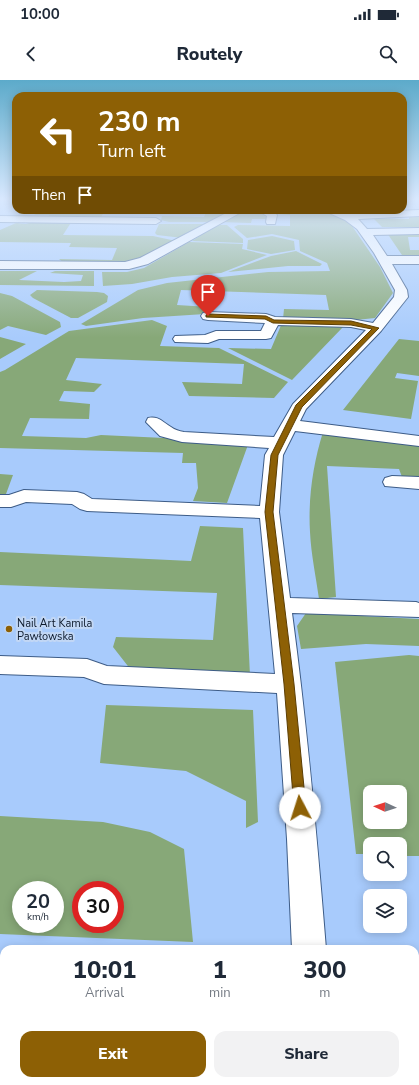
<!DOCTYPE html>
<meta charset="utf-8">
<style>
body{margin:0;font-family:"Nunito Sans",sans-serif;background:#f2f2f3;color:#1f2937;height:100vh;display:flex;flex-direction:column;font-size:15px;white-space:nowrap}
*{box-sizing:border-box;margin:0}
p{font-size:13px;color:#747a83}
.icon{flex:none;width:22px;height:22px;fill:none;stroke:currentColor;stroke-width:2;stroke-linecap:round;stroke-linejoin:round}
.map{position:relative;flex:1;overflow:hidden}
.drawer{position:absolute;left:0px;top:865px;width:419px;height:140px;display:flex;flex-direction:column;background:#fff;border-radius:12px 12px 0 0;box-shadow:0 2px 10px #0003}
.drawer>*{flex:none}
.hud{position:absolute;left:12px;top:12px;width:395px;height:122px;border-radius:12px;box-shadow:0 2px 10px #0003;background:#8d6005;color:#fff;overflow:hidden}
.needle{width:26px;rotate:273deg}
.fabs{position:absolute;left:363px;top:705px;display:grid;gap:8px}
.fabs a{display:grid;place-items:center;width:44px;height:44px;border-radius:8px;background:#fff;box-shadow:0 2px 10px #0003;font-size:20px}
.speed{position:absolute;left:12px;top:801px;display:flex;gap:8px;font-size:20px;font-weight:700;text-align:center}
.speed>*{display:grid;place-content:center;width:52px;height:52px;border-radius:50%;background:#fff;box-shadow:0 2px 10px #0003;line-height:1}
.speed small{font-size:10px;font-weight:400}
.speed .limit{border:6px solid #d22;background:#fff;color:#111}
.pin{position:absolute;display:grid;place-items:center;width:34px;height:34px;color:#fff;margin:-41px -17px;border-radius:50% 50% 50% 0;rotate:-45deg;box-shadow:0 0 4px #0007}
.pin .icon{rotate:45deg}
.me{position:absolute;width:44px;margin:-22px;rotate:355deg;stroke-linejoin:round;filter:drop-shadow(0 0 3px #0008)}
.turn{display:flex;align-items:center;gap:14px;height:84px;padding:0 20px;font-size:18px}
.turn .icon{width:52px;height:52px;stroke-width:2.5}
.turn b{display:block;font-size:28px;line-height:34px}
.then{display:flex;align-items:center;height:38px;padding:0 20px;background:#0003;gap:8px;font-size:15px}
.eta{display:flex;justify-content:space-evenly;align-items:center;height:68px;text-align:center}
.eta b{font-size:24px;font-weight:800;line-height:28px}
.primary-button{display:flex;gap:8px;margin-top:auto;padding:8px 20px}
.primary-button a{flex:1;height:46px;border-radius:12px;background:#8d6005;color:#fff;font-size:16px;font-weight:800;line-height:46px;text-align:center}
.primary-button a+a{background:#f2f2f3;color:#1f2937}
.status{display:flex;justify-content:space-between;align-items:center;height:28px;padding:0 20px;background:#fff;direction:ltr}
.status svg{height:11px;fill:currentColor}
header{display:flex;justify-content:space-between;align-items:center;height:52px;padding:0 20px;background:#fff;font-size:18px;font-weight:800}
.map>svg:first-child{display:block}
.green{fill:#87a878;fill-rule:evenodd}
.lines{fill:none;stroke-linecap:round;stroke-linejoin:round}
.minor-casing{stroke:#3d5c87;stroke-width:2}
.minor{fill:#fff;fill-rule:evenodd}
.route{fill:#8d6005;stroke:#5c3e03}
.poi-dot{fill:#8d6005;stroke:#c2d7f5;stroke-width:1.5}
.labels{text-anchor:middle;dominant-baseline:central;stroke-width:4;stroke-linejoin:round;paint-order:stroke}
.poi-label{font-size:11px;fill:#0e1b2d;stroke:#c2d7f5;text-anchor:start}
</style>
<div class="status"><b>10:00</b><svg viewBox="0 0 49 12"><path d="M0 12V9h3v3zM5 12V6h3v6zM10 12V3h3v9zM15 12V0h3v12zM26 1h20v11H26zM47 4h2v5h-2z"/></svg></div>
<header><svg class="icon" aria-label="back" viewBox="0 0 24 24"><path d="M15 5l-7 7 7 7"/></svg>Routely<svg class="icon" aria-label="search" viewBox="0 0 24 24"><circle cx="10" cy="10" r="6"/><path d="M15 15l6 6"/></svg></header>
<div class="map">
<svg width="419" height="1005" viewBox="0 0 419 1005">
<rect width="100%" height="100%" fill="#a8cbfc"/>
<path class="green" d="M 44,130 L 80,130 L 80,131 L 104,132 L 100,139 L 48,138 L 49,135 L 34,135 Z
M 207,130 L 234,130 L 214,142 L 169,142 L 161,140 L 162,136 L 204,137 Z
M 245,130 L 258,130 L 267,135 L 267,139 L 252,139 L 251,143 L 222,142 Z
M 266,130 L 324,130 L 342,137 L 352,146 L 380,187 L 393,213 L 375,238 L 346,241 L 283,239 L 284,229 L 329,230 L 326,215 L 181,210 L 177,225 L 209,227 L 205,234 L 143,238 L 86,246 L 81,244 L 138,210 L 167,203 L 268,192 L 330,191 L 327,183 L 300,171 L 299,160 L 272,154 L 247,158 L 234,147 L 238,145 L 290,146 L 290,135 L 278,134 Z
M 409,137 L 419,137 L 419,147 L 382,147 L 374,139 L 409,139 Z
M 38,140 L 72,141 L 63,155 L 153,156 L 176,161 L 140,181 L 123,185 L 65,184 L 59,179 L 112,180 L 117,168 L 69,167 L 71,163 L 0,162 L 0,150 L 16,143 L 26,144 Z
M 159,144 L 207,144 L 183,158 L 157,155 L 155,153 Z
M 220,145 L 227,145 L 243,159 L 243,163 L 192,161 L 214,147 Z
M 387,153 L 419,154 L 419,157 L 408,157 L 410,170 L 419,170 L 419,178 L 404,178 Z
M 272,156 L 294,161 L 295,170 L 271,174 L 247,169 L 248,160 Z
M 189,162 L 243,164 L 242,169 L 267,175 L 221,193 L 172,197 L 132,204 L 103,206 L 102,192 L 127,192 L 144,188 Z
M 296,171 L 322,184 L 320,186 L 288,186 L 228,192 L 271,176 Z
M 0,191 L 37,191 L 19,200 L 64,202 L 81,201 L 83,195 L 50,193 L 55,191 L 94,191 L 94,206 L 0,205 Z
M 37,210 L 97,212 L 104,213 L 108,216 L 107,222 L 78,238 L 71,238 L 33,218 L 30,215 Z
M 0,213 L 12,216 L 60,242 L 61,247 L 46,255 L 8,246 L 0,250 Z
M 152,240 L 167,246 L 160,266 L 219,268 L 288,302 L 274,318 L 189,316 L 182,302 L 242,304 L 244,284 L 76,278 L 66,300 L 102,304 L 94,312 L 64,311 L 59,321 L 90,324 L 89,339 L 30,338 L 22,356 L 86,358 L 101,355 L 249,362 L 227,423 L 193,421 L 198,408 L 196,383 L 182,383 L 183,373 L 0,368 L 0,292 L 5,290 L 69,251 Z
M 282,243 L 332,244 L 343,247 L 292,300 L 228,268 L 271,269 Z
M 0,257 L 26,264 L 0,279 Z
M 399,259 L 419,261 L 419,296 L 397,293 L 395,298 L 418,301 L 411,339 L 343,330 Z
M 323,352 L 419,365 L 419,398 L 402,397 L 399,389 L 327,386 L 336,517 L 319,519 C 316,497 311,474 310,452 C 308,418 313,384 323,352 Z
M 0,394 L 13,395 L 6,414 L 0,414 Z
M 200,446 L 243,448 L 250,596 L 131,590 L 113,567 L 116,557 L 213,560 L 217,513 L 0,505 L 0,472 L 191,481 Z
M 306,533 L 419,539 L 419,566 L 366,564 L 301,569 L 297,546 Z
M 409,575 L 419,576 L 419,776 L 400,776 L 400,764 L 370,764 L 370,774 L 356,774 L 335,582 ZM 370,712 L 400,712 L 400,742 L 370,742 Z
M 106,625 L 253,630 L 258,742 L 246,748 L 246,721 L 186,691 L 100,683 Z
M 0,736 L 103,742 L 150,752 L 184,769 L 193,862 L 0,854 ZM 21,810 L 55,810 L 55,844 L 21,844 ZM 81,810 L 115,810 L 115,844 L 81,844 Z
M 415,883 L 419,884 L 419,1005 L 383,1005 L 383,1001 L 415,1001 Z"/>
<g class="lines">
<defs>
<path id="minor" d="M 232,130 L 245,130 L 148,184 L 129,189 L 0,189 L 0,181 L 125,182 L 140,178 Z
M 257,130 C 264,130 272,129 277,135 L 275,144 L 267,144 L 266,142 L 267,136 Z
M 326,130 L 340,130 L 347,133 L 419,130 L 419,136 L 358,139 L 367,149 L 419,148 L 419,154 L 373,155 L 387,176 L 419,176 L 419,184 L 392,184 L 407,210 L 408,217 L 381,251 L 306,329 L 300,341 L 419,356 L 419,366 L 295,351 L 283,375 L 279,432 L 290,518 L 416,522 L 419,523 L 419,537 L 292,533 C 307,645 317,757 326,869 L 292,869 L 287,759 L 277,613 L 104,604 L 84,597 L 0,594 L 0,576 L 87,579 L 107,586 L 275,594 L 260,438 L 87,431 L 80,429 L 72,424 L 26,422 L 11,427 L 0,427 L 0,415 L 9,415 L 24,410 L 77,412 L 84,414 L 92,419 L 260,426 L 265,375 L 269,368 L 182,362 L 160,356 L 146,342 L 148,338 C 159,336 162,342 171,347 C 175,350 179,351 184,352 L 274,357 L 293,324 L 366,250 L 351,247 L 278,245 L 271,258 L 266,259 L 219,259 L 208,263 L 175,262 L 173,259 L 175,256 L 205,255 L 216,251 L 261,251 L 265,243 L 208,240 L 203,239 L 201,236 L 203,233 L 208,232 L 266,234 L 275,237 L 351,239 L 373,243 L 394,217 L 395,210 L 374,173 L 357,149 L 345,140 L 327,132 Z
M 0,136 L 156,138 L 161,141 L 156,144 L 0,142 Z
M 392,396 L 419,397 L 419,409 L 385,406 L 383,402 L 385,398 Z
M 298,1001 L 336,1001 L 336,1005 L 298,1005 Z"/>
</defs>
<use href="#minor" class="minor-casing"/>
<use href="#minor" class="minor"/>
</g>
<linearGradient id="sky" x2="0" y2="1"><stop stop-color="#5caaca"/><stop offset="0.46" stop-color="#d8e8fe"/><stop offset="1" stop-color="#d8e8fe" stop-opacity="0"/></linearGradient>
<rect width="419" height="258" fill="url(#sky)"/>
<path class="route" d="M 208,234 L 266,236 L 274,240 L 351,241 L 379,248 L 302,327 L 278,375 L 273,432 L 294,604 L 306,728 L 304,732 L 300,733 L 295,732 L 294,728 L 284,604 L 265,432 L 271,375 L 296,325 L 372,249 L 351,245 L 273,243 L 265,239 L 206,237 L 206,235 Z"/>
<circle class="poi-dot" cx="9" cy="549" r="4"/>
<g class="labels">
<g class="poi-label">
<text x="17" y="543">Nail Art Kamila<tspan x="17" dy="13">Pawłowska</tspan></text>
</g>
</g>
</svg>
<div class="fabs">
<a><svg class="needle" viewBox="-14 -14 28 28"><path d="M0-13l5 13h-10z" fill="#e53935"/><path d="M0 13l5-13h-10z" fill="#747a83"/></svg></a>
<a><svg class="icon" aria-label="search" viewBox="0 0 24 24"><circle cx="10" cy="10" r="6"/><path d="M15 15l6 6"/></svg></a>
<a><svg class="icon" aria-label="layers" viewBox="0 0 24 24"><path d="M12 4l9 5-9 5-9-5zM3 14l9 5 9-5"/></svg></a>
</div>
<div class="speed"><div>20<small>km/h</small></div><div class="limit">30</div></div>
<div class="pin" style="left:208px;top:236px;background:#d93025"><svg class="icon" aria-label="arrive" viewBox="0 0 24 24"><path d="M6 21V4h12l-3 4 3 4H6"/></svg></div>
<svg class="me" style="left:300px;top:728px" viewBox="-20 -20 40 40"><circle r="19" fill="#fff"/><path d="M0-13L10 11 0 6-10 11z" fill="#8d6005"/></svg>
<div class="hud">
<div class="turn"><svg class="icon" aria-label="left" viewBox="0 0 24 24"><path d="M17 20v-9H6M10 6l-5 5 5 5"/></svg><div><b>230 m</b>Turn left</div></div>
<div class="then">Then<svg class="icon" aria-label="arrive" viewBox="0 0 24 24"><path d="M6 21V4h12l-3 4 3 4H6"/></svg></div>
</div>
<section class="drawer">
<div class="eta">
<div><b>10:01</b><p>Arrival</p></div>
<div><b>1</b><p>min</p></div>
<div><b>300</b><p>m</p></div>
</div>
<div class="primary-button"><a>Exit</a><a>Share</a></div>
</section>
</div>
